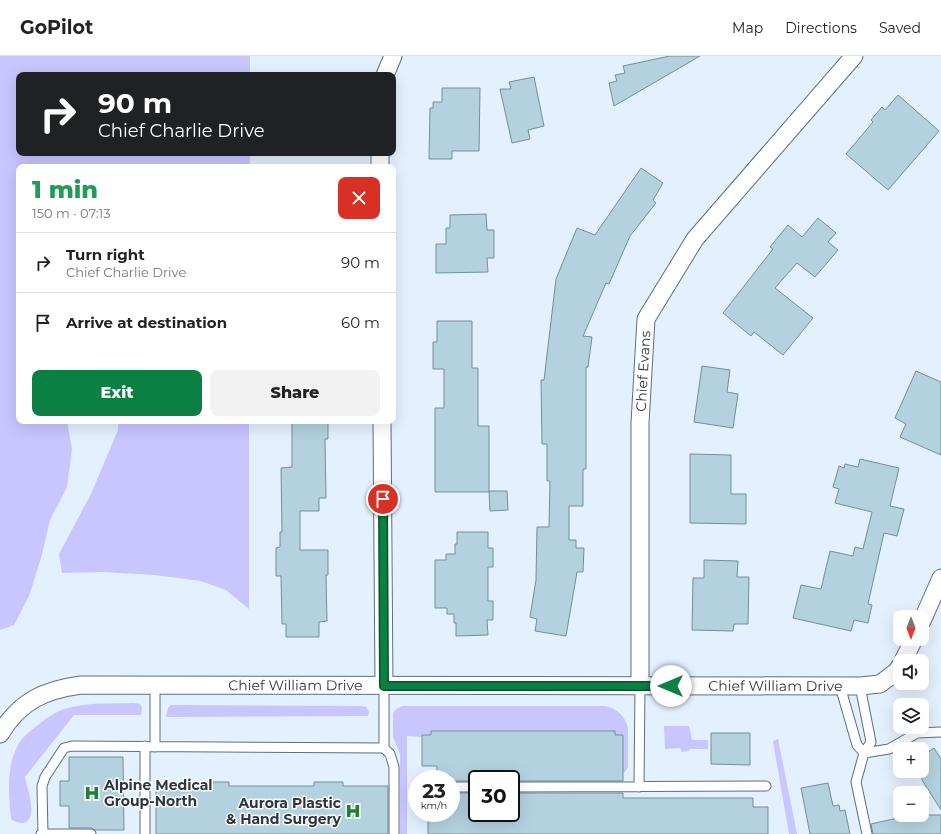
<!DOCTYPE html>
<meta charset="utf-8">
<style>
body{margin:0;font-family:Montserrat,sans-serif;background:#f2f2f2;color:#222;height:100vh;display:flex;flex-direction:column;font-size:15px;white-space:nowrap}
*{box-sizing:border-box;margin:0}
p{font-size:13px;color:#767676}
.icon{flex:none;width:22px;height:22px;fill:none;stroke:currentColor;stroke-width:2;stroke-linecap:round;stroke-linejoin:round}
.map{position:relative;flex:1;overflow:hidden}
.side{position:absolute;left:16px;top:108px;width:380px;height:260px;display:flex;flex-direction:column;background:#fff;border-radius:8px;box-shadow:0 4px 16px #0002}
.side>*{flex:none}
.guide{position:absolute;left:16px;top:16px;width:380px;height:84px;border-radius:8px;box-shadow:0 4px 16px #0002;background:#202124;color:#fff;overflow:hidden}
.needle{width:26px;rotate:180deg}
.fabs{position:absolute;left:893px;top:554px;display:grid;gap:8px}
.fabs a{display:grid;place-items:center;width:36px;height:36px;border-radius:8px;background:#fff;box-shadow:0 4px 16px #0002;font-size:20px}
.speed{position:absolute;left:408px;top:714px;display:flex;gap:8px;font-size:20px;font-weight:700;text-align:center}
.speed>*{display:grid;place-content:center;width:52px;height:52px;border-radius:50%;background:#fff;box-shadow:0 4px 16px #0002;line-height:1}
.speed small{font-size:10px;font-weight:400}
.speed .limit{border:2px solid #111;border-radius:6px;background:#fff;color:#111}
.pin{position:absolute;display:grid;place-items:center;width:34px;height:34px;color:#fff;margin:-17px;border:2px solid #fff;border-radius:50%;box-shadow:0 1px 4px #0007}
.me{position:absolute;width:44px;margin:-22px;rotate:270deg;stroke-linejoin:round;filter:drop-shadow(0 0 3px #0008)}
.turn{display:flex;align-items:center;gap:14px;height:84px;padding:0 16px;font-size:18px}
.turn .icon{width:52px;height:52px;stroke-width:2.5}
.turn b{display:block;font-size:28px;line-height:34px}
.round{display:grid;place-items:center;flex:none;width:42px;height:42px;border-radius:8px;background:#f2f2f2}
.overview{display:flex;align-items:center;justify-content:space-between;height:68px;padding:0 16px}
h1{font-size:24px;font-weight:800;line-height:30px;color:#1e9e55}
.button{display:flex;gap:8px;margin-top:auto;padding:8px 16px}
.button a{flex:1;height:46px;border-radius:8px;background:#0b8043;color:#fff;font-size:16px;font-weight:800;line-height:46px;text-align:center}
.button a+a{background:#f2f2f2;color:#222}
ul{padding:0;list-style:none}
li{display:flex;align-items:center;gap:12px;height:60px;padding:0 16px;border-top:1px solid #e0e0e0}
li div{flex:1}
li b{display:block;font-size:15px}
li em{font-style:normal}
header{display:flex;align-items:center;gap:24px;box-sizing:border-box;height:56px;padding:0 20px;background:#fff;border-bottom:1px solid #e0e0e0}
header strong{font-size:19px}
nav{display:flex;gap:22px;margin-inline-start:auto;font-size:14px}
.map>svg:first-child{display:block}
.green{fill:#c8c5ff}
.building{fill:#b3d1df;stroke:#728f9c}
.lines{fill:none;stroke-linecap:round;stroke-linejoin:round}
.service-casing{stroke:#5b6f81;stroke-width:11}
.minor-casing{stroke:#5b6f81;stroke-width:19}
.service{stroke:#fff;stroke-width:9}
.minor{stroke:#fff;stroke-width:17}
.route-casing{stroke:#07532c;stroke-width:10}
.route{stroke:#0b8043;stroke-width:7}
.labels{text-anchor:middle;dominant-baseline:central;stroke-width:3;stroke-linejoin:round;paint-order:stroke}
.street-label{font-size:14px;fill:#2d363e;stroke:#fcfcfc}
.poi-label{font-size:14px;font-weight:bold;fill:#2d363e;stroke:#fcfcfc;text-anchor:start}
</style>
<header>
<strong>GoPilot</strong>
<nav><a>Map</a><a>Directions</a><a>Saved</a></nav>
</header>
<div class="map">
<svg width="941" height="778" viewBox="0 0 941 778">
<rect width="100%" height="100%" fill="#e3f0fd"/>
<path class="green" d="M 0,0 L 250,0 L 250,19 L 19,19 L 19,97 L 250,97 L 250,111 L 19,111 L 19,365 L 67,365 L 72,393 L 67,431 L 50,464 L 41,502 L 29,540 L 14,569 L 0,574 Z
M 118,365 L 249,365 L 249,553 L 226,534 L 201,525 L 155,519 L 103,516 L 62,517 L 59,498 L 91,438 L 118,374 Z
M 133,647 L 140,648 L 142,651 L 141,659 L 74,659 L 25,721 C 27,731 39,765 23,767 C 19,767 15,766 11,763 C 9,740 6,712 17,691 C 21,682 30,675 38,669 C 49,660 58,654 72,651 C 92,646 113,648 133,647 Z
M 171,649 L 362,650 L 366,651 L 369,656 L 368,660 L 166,661 L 168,652 Z
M 402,650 L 604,650 C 617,652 625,660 628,672 L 628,711 L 625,716 L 621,718 L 623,711 L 623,679 L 615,679 L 615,675 L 431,675 L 431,679 L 422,681 L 407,680 L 407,778 L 400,778 L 400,698 L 393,681 L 393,658 L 395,654 Z
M 664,670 L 689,670 L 692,684 L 708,684 L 708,693 L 690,693 L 688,695 L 682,696 L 680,692 L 665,693 Z
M 778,683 L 797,778 L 789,778 L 773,685 Z"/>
<path class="building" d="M 670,0 L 700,0 L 614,50 L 609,27 L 617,25 L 615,19 L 625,17 L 623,10 Z
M 534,21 L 544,70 L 528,74 L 530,83 L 512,87 L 500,33 L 511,33 L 509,26 Z
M 442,32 L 480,32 L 479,95 L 452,95 L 452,103 L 429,103 L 430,52 L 433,52 L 433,46 L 442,46 Z
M 898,39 L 939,75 L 888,134 L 846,98 L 873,66 L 871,64 L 882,51 L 885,54 Z
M 641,112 L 663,127 L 653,144 L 656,147 L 630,180 L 609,228 L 606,227 L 583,280 L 592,281 L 588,311 L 586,311 L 586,413 L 583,413 L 583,450 L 569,450 L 569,484 L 576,484 L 576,492 L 584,492 L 583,516 L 577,516 L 566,580 L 535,575 L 537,563 L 530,561 L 536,524 L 537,471 L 549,471 L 550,425 L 547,425 L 547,388 L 542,388 L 541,324 L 544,324 L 556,223 L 577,172 L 595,179 Z
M 486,158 L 487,174 L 494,174 L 494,202 L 487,202 L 488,216 L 436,217 L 436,188 L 446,188 L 446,172 L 450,172 L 450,159 Z
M 818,162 L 836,177 L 828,186 L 838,194 L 815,221 L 797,207 L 775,232 L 813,262 L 783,299 L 754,276 L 751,280 L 723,257 L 773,193 L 770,191 L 788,169 L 802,181 Z
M 437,265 L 472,265 L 472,312 L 478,312 L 478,370 L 489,370 L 489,436 L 435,436 L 435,352 L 444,352 L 444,313 L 433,313 L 433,286 L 437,286 Z
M 702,310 L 730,314 L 727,336 L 738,338 L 733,372 L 694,366 Z
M 916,315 L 941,326 L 941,399 L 900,381 L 906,368 L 895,362 Z
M 292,365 L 328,365 L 328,383 L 325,383 L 326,442 L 319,442 L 319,455 L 300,455 L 300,494 L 328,494 L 328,519 L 326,519 L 327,565 L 319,566 L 319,581 L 286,581 L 286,568 L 282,568 L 281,520 L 276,520 L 276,492 L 280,491 L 280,476 L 282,476 L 281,412 L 292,411 Z
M 690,398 L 731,399 L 731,438 L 746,438 L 746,468 L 690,467 Z
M 860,403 L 899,412 L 890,450 L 904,453 L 897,480 L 884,477 L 868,548 L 872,549 L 868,567 L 854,564 L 851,575 L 793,562 L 801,529 L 821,533 L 830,495 L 853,500 L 855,491 L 863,493 L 872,456 L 835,447 L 839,433 L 833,431 L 839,410 L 844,412 L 845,408 L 858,411 Z
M 489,435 L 507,435 L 508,454 L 490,455 Z
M 457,476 L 488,476 L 488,492 L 493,492 L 493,511 L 488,511 L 488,545 L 493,545 L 493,564 L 487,564 L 488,579 L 456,580 L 456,567 L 454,567 L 454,558 L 447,558 L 447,552 L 435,552 L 435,504 L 446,504 L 446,498 L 455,498 L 455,488 L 457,488 Z
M 704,504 L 738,505 L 737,521 L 749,521 L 748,568 L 734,568 L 733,575 L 692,574 L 693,522 L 704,522 Z
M 431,675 L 615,675 L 615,679 L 623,679 L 623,725 L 511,725 L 511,720 L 477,720 L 477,725 L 451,725 L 451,720 L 437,720 L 437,710 L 422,710 L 422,679 L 431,679 Z
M 711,677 L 750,677 L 750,709 L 711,708 Z
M 934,692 L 941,703 L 941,754 L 922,724 L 922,700 Z
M 69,701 L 123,701 L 124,774 L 95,774 L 91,772 L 69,772 L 69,750 L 60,750 L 60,725 L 69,725 Z
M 201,726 L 229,726 L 229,730 L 314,730 L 314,726 L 343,726 L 343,730 L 388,730 L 388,778 L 156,778 L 156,730 L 201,730 Z
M 828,727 L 833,750 L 839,749 L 840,755 L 845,754 L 850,778 L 810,778 L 801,732 Z
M 451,737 L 477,737 L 477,757 L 511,757 L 511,737 L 623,737 L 623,742 L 753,742 L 753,751 L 768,751 L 768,778 L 428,778 L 428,757 L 451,757 Z
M 911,759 L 941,759 L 941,778 L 873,778 L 871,768 Z"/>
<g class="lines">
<defs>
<path id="service" d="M 840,630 L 857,689 L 864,697
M 860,630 L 871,686 L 864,697 L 856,726 L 867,778
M 155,691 L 155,629
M 384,692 L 390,698 L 394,711 L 394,778
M 864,697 L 889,693 L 917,677 L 941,676
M 451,731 L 477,731
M 511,731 L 766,730
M 639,731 L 640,630
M 41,778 L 43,778 L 42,730 L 45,721 L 64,692 L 72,690 L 384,692 L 384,630
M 43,778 L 91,778
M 145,778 L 145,690"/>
<g id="minor">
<path d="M 385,19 L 393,0"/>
<path d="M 380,97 L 380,111"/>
<path d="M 382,365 L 384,630"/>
<path d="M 922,565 L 941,522"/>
<path d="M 903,605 L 914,583"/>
<path id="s1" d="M 640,630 L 640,367 L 646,263 L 695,183 L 854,0"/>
<path id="s2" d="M 0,678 C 20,645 44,634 81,629 L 860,630 L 880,628 L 897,615 L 900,610"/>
</g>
</defs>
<use href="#service" class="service-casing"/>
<use href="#minor" class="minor-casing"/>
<use href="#service" class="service"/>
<use href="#minor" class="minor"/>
</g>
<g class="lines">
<defs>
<path id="route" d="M 383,443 L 384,630 L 671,630"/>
</defs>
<use href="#route" class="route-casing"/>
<use href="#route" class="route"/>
</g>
<defs>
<symbol id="hospital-bare" viewBox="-9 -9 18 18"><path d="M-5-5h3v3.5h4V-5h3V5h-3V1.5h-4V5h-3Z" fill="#208134" stroke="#fcfcfc" stroke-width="2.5" paint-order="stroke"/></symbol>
</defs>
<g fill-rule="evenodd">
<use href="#hospital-bare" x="81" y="726" width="22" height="22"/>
<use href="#hospital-bare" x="342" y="744" width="22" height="22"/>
</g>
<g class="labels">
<g class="street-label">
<text stroke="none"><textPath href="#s1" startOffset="315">Chief Evans</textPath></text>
<text stroke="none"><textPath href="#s2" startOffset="313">Chief William Drive</textPath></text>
<text stroke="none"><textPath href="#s2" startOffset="793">Chief William Drive</textPath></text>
</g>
<g class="poi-label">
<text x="104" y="729">Alpine Medical<tspan x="104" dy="16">Group-North</tspan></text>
<text x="341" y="747" text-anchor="end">Aurora Plastic<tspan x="341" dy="16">&amp; Hand Surgery</tspan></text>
</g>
</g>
</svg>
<div class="fabs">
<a><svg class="needle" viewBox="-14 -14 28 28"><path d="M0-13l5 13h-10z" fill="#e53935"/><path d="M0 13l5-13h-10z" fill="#767676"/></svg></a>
<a><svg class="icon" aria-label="sound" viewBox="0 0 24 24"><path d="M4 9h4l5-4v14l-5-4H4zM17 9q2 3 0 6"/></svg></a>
<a><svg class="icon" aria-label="layers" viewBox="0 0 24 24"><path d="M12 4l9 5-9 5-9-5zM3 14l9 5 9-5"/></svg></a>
<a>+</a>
<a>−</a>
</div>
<div class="speed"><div>23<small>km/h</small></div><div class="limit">30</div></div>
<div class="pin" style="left:383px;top:443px;background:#d93025"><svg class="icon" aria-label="arrive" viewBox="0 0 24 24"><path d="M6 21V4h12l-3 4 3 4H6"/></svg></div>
<svg class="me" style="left:671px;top:630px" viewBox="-20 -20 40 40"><circle r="19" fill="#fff"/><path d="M0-13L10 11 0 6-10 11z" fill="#0b8043"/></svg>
<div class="guide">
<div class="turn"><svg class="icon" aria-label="right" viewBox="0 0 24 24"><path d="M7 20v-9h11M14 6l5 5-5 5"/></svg><div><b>90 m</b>Chief Charlie Drive</div></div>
</div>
<section class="side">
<div class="overview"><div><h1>1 min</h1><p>150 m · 07:13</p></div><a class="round" style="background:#d93025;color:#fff"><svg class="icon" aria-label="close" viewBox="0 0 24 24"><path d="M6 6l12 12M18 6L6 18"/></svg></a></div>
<ul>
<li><svg class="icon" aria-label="right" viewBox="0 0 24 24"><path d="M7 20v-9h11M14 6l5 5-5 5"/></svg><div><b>Turn right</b><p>Chief Charlie Drive</p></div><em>90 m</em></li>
<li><svg class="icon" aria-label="arrive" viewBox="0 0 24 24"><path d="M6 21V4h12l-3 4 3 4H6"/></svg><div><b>Arrive at destination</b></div><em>60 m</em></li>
</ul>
<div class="button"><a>Exit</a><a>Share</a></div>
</section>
</div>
